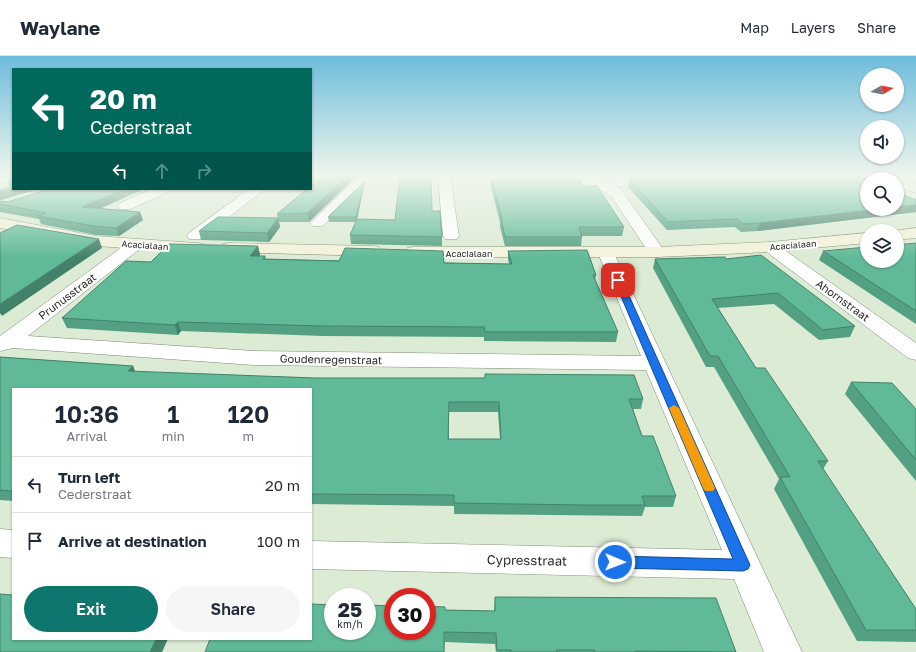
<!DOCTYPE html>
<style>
body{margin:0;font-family:"Golos Text",sans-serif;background:#f6f6f7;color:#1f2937;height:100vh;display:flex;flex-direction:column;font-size:15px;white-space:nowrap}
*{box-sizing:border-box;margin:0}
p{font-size:13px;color:#747a83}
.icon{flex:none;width:22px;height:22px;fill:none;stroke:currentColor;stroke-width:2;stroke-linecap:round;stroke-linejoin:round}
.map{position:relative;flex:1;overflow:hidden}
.sheet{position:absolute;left:12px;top:332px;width:300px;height:252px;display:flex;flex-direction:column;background:#fff;border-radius:0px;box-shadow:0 1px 3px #0004}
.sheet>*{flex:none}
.guide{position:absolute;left:12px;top:12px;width:300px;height:122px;border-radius:0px;box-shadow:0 1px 3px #0004;background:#00695c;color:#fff;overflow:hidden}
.needle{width:26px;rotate:80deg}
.tools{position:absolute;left:860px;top:12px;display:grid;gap:8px}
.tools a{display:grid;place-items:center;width:44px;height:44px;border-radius:50%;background:#fff;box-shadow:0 1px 3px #0004;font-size:20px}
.speed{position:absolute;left:324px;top:532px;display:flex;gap:8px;font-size:20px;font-weight:700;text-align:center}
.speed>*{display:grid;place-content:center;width:52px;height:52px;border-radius:50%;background:#fff;box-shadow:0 1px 3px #0004;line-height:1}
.speed small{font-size:10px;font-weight:400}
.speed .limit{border:6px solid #d22;background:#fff;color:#111}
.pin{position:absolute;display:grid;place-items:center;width:34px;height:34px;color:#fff;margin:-17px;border-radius:8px;box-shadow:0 2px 6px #0006}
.me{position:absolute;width:44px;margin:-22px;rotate:91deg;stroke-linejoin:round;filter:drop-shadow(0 0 3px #0008)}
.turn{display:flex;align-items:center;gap:14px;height:84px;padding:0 12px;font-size:18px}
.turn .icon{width:52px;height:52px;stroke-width:2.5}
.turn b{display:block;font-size:28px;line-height:34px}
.lanes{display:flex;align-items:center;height:38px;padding:0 12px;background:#0003;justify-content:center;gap:20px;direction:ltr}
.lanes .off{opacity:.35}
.eta{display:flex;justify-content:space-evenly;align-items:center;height:68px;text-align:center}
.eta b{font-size:24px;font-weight:600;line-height:28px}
.button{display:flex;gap:8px;margin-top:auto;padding:8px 12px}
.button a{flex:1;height:46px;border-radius:24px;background:#0f766e;color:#fff;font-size:16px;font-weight:600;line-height:46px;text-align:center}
.button a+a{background:#f6f6f7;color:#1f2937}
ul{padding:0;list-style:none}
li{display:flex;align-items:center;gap:12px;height:56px;padding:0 12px;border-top:1px solid #e0e1e3}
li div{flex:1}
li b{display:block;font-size:15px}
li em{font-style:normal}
header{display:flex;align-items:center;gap:24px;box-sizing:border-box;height:56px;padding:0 20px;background:#fff;border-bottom:1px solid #e0e1e3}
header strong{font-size:19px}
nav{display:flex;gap:22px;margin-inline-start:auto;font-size:14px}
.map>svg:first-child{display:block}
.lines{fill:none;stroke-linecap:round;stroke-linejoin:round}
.street-casing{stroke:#7d8a75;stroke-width:1}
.secondary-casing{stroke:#7d8a75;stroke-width:1}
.street{fill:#fff;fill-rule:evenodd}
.secondary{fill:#f4f2db;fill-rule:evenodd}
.wall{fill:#53a082;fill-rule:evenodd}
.shaded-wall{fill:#43826a}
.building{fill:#60ba97;stroke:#43826a;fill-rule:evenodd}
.route{fill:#1a73e8;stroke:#114b97}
.slow{fill:#f59e0b}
.labels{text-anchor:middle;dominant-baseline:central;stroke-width:4;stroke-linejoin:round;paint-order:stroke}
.far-street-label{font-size:9px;fill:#272c24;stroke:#fff}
.street-label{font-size:11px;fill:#272c24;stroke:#fff}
.near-street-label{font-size:13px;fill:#272c24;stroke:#fff}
</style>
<header>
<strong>Waylane</strong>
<nav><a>Map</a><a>Layers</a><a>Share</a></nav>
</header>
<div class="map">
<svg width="916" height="596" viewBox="0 0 916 596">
<rect width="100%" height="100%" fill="#dcebd4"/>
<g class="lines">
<defs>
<path id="street" d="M 4,119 L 13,119 L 13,124 L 0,128 L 0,120 Z
M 360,119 L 373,119 L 323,170 L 313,170 L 310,167 L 313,164 Z
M 438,119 L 450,119 L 459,180 L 457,183 L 445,183 L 443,180 Z
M 540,119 C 551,117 566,118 577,119 C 592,121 612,131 625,119 L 638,119 L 631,128 L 616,131 L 622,135 L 665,196 L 663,200 L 657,201 L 651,200 L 612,141 C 605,136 598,132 589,129 C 579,126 544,126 540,119 Z
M 152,133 L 170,133 L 168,136 L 130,153 L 120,153 L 118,150 L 120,147 Z
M 249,133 L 265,133 L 201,183 L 189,183 L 187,180 L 189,177 Z
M 135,184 L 141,186 L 143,189 L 141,192 L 28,280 L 254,295 L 641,300 L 598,197 L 600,193 L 606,192 L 612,193 L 802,596 L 764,596 L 734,523 L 311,513 L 311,485 L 722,494 L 646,314 L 254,309 L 13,292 L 0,295 L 0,280 L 129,186 Z
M 770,186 L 776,188 L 916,287 L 916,304 L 908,302 L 764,194 L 762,191 L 764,188 Z
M 0,473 L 13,474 L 13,502 L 0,501 Z"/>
<path id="secondary" d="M 873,119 L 890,119 L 916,128 L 916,137 L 897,131 L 897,123 L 878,123 Z
M 0,162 L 96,180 L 197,187 L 203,188 L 205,192 L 203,196 L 197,197 L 96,190 L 0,172 Z
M 916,172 L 916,182 L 897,184 L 897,175 L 894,175 Z
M 867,177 L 867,187 L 770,196 L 657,201 L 413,201 L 407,200 L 405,196 L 407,192 L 413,191 L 657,191 L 770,186 Z
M 229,187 L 373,190 L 379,191 L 381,195 L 379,199 L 373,200 L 223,196 L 221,192 L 223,188 Z"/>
</defs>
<use href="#street" class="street-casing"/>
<use href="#secondary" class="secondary-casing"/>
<use href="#street" class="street"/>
<use href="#secondary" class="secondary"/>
</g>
<path class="wall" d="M 13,119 L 13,133 L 39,133 L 0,144 L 10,131 L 8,127 L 9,126 L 6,121 Z
M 668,121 L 867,123 L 916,144 L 916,156 L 757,175 L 741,176 L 735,171 L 667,174 L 628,131 L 629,123 Z
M 491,123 L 584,131 L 624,171 L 622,180 L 582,180 L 581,190 L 505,190 L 500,171 L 500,166 L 491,131 Z
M 364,126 L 364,130 L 357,165 L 395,164 L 432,155 L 442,181 L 442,190 L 351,188 L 350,179 L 356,166 L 329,166 L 328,161 Z
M 307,133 L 309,166 L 279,166 L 280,171 L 269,186 L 201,184 L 199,175 L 278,162 L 277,158 Z
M 0,145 L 140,156 L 143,164 L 119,180 L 96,179 L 41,168 L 39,163 L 0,156 Z
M 916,187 L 916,268 L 819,204 L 823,195 Z
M 258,190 L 260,199 L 259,200 L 265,200 L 266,203 L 509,208 L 508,203 L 508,195 L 596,219 L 595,224 L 618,276 L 616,286 L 484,285 L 484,281 L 323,280 L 181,275 L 178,279 L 67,272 L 62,262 L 151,206 Z
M 655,203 L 726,203 L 855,270 L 850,281 L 819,284 L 774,248 L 718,252 L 756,312 L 828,405 L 823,413 L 916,553 L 916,586 L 857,585 L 774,433 L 779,423 L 714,311 L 706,311 L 653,212 Z
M 0,301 L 133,310 L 135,316 L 315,322 L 485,322 L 485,318 L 643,343 L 641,353 L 633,353 L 642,380 L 676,440 L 673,451 L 645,451 L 642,460 L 454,458 L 454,450 L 311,448 L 311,333 L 13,333 L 13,445 L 0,444 ZM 449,356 L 498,356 L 500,383 L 449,383 Z
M 851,326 L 916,353 L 916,425 L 845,338 Z
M 495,541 L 736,596 L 496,596 L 495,588 L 445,586 L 444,596 L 205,596 L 445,554 L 494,555 Z"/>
<path class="shaded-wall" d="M 349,119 L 358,119 L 309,166 L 307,157 Z
M 364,126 L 364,130 L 356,166 L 356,161 Z
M 13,132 L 13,133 L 39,133 L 0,144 L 0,136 Z
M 124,133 L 144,133 L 86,159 L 82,151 Z
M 916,149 L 916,156 L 757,175 L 760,167 L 878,153 L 897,153 L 897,151 Z
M 140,156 L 143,164 L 119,180 L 116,172 Z
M 278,162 L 280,171 L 269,186 L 267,177 Z
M 99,183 L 102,192 L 2,260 L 0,257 L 0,248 Z
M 258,190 L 260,199 L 252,209 L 250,200 Z
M 178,266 L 181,275 L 178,279 L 175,269 Z
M 133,310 L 137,320 L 128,315 Z
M 156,583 L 168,583 L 162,596 L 150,596 Z"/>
<path class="building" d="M 13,119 L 13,124 L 6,121 Z
M 325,119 L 349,119 L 307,157 L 277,158 L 307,133 L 311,133 L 311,130 Z
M 400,119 L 431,119 L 432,155 L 440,155 L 442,181 L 350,179 L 357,163 L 395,164 Z
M 657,119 L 662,119 L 668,121 L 683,119 L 865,119 L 876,123 L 867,123 L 867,153 L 878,153 L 760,167 L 743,168 L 737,163 L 668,166 L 629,123 Z
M 578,122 L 584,131 L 596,129 L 624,171 L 579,171 L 582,181 L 505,181 L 501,162 L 502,162 L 491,123 Z
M 13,125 L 13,129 L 8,127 Z
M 364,126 L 356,161 L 328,161 Z
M 13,130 L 13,132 L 0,136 L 0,134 Z
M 50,133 L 124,133 L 82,151 L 140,156 L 116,172 L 93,170 L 38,160 L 46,157 L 0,148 L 0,145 L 7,146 Z
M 897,136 L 916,144 L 916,149 L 897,151 Z
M 218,161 L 278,162 L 267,177 L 199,175 Z
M 17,169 L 99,183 L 0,248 L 0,177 Z
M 916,187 L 916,255 L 823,195 L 867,191 L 867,205 L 897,205 L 897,189 Z
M 169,188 L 258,190 L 250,200 L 265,200 L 263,203 L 339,205 L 345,192 L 443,195 L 444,207 L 512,208 L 508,195 L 587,194 L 596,219 L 593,219 L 618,276 L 485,276 L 484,271 L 322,270 L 178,266 L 175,269 L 62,262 L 126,205 L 151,206 Z
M 761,199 L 855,270 L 823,274 L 778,237 L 712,243 L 756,312 L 765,312 L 828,405 L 818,405 L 916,553 L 916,574 L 866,574 L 780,421 L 790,421 L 718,300 L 710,300 L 655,203 L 725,201 L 726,203 Z
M 0,301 L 133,310 L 128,315 L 315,322 L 485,322 L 485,318 L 634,319 L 643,343 L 629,343 L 642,380 L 653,380 L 676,440 L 642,440 L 645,449 L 581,449 L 454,447 L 454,439 L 311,438 L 311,333 L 13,333 L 13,433 L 11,435 L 0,434 ZM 449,346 L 499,346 L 501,383 L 448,383 Z
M 851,326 L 892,327 L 916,353 L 916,404 Z
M 0,538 L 13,539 L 13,583 L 156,583 L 150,596 L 0,596 Z
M 495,541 L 716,542 L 736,596 L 635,595 L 635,596 L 595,596 L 595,594 L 556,594 L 557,596 L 511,596 L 511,594 L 497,594 L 496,577 L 444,576 L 444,596 L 205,596 L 210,583 L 311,583 L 311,548 L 333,549 L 333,575 L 367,575 L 367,549 L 393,550 L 393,575 L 427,575 L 427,550 L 445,551 L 445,554 L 495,555 Z"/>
<linearGradient id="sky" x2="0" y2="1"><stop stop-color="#6dbcdc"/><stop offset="0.59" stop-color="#eff6ec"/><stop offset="1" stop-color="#eff6ec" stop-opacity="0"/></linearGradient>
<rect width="916" height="202" fill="url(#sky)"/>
<path class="route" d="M 615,223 L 622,224 L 750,509 L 748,513 L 743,515 L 615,512 L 610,510 L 608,506 L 610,502 L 615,500 L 733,503 L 614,224 Z"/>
<path class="slow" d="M 674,349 L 679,352 L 715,432 L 713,435 L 705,435 L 703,432 L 669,352 Z"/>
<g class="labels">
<g class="far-street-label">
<text transform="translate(145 189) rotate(4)">Acacialaan</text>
<text transform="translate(793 189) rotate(-5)">Acacialaan</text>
<text x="469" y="197">Acacialaan</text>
</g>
<g class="street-label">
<text transform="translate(67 240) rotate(-37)">Prunusstraat</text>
<text transform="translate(843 244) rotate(36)">Ahornstraat</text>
<text transform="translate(331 303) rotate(1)">Goudenregenstraat</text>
</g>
<g class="near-street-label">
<text transform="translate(527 504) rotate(1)">Cypresstraat</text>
</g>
</g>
</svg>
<div class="tools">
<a><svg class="needle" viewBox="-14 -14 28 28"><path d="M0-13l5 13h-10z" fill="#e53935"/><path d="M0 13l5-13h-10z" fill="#747a83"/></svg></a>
<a><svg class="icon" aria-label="sound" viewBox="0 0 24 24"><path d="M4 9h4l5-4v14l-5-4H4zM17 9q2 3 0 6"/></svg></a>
<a><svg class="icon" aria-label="search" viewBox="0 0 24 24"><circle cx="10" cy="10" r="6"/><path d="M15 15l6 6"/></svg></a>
<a><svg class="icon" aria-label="layers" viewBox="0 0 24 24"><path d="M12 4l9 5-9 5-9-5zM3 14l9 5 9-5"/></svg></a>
</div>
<div class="speed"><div>25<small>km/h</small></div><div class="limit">30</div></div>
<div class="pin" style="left:618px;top:224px;background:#d93025"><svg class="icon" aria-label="arrive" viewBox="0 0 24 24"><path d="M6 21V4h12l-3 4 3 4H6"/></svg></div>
<svg class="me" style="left:615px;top:506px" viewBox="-20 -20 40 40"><circle r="17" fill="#1a73e8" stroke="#fff" stroke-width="3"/><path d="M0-11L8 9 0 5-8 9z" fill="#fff"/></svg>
<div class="guide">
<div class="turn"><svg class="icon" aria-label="left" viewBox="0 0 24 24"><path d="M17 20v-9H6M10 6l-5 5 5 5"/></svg><div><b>20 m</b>Cederstraat</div></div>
<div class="lanes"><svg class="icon" aria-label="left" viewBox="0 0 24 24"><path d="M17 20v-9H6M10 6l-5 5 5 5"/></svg><svg class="icon off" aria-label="ahead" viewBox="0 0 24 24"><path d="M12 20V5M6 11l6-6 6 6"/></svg><svg class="icon off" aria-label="right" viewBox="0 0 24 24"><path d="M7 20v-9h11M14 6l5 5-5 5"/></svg></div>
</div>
<section class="sheet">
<div class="eta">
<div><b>10:36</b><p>Arrival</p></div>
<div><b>1</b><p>min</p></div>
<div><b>120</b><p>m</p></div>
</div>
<ul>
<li><svg class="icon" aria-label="left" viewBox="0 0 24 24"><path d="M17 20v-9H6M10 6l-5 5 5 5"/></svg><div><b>Turn left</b><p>Cederstraat</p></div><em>20 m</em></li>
<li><svg class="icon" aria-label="arrive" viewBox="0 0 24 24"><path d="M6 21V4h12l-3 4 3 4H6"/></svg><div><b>Arrive at destination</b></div><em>100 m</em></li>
</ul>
<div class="button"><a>Exit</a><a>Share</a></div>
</section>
</div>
